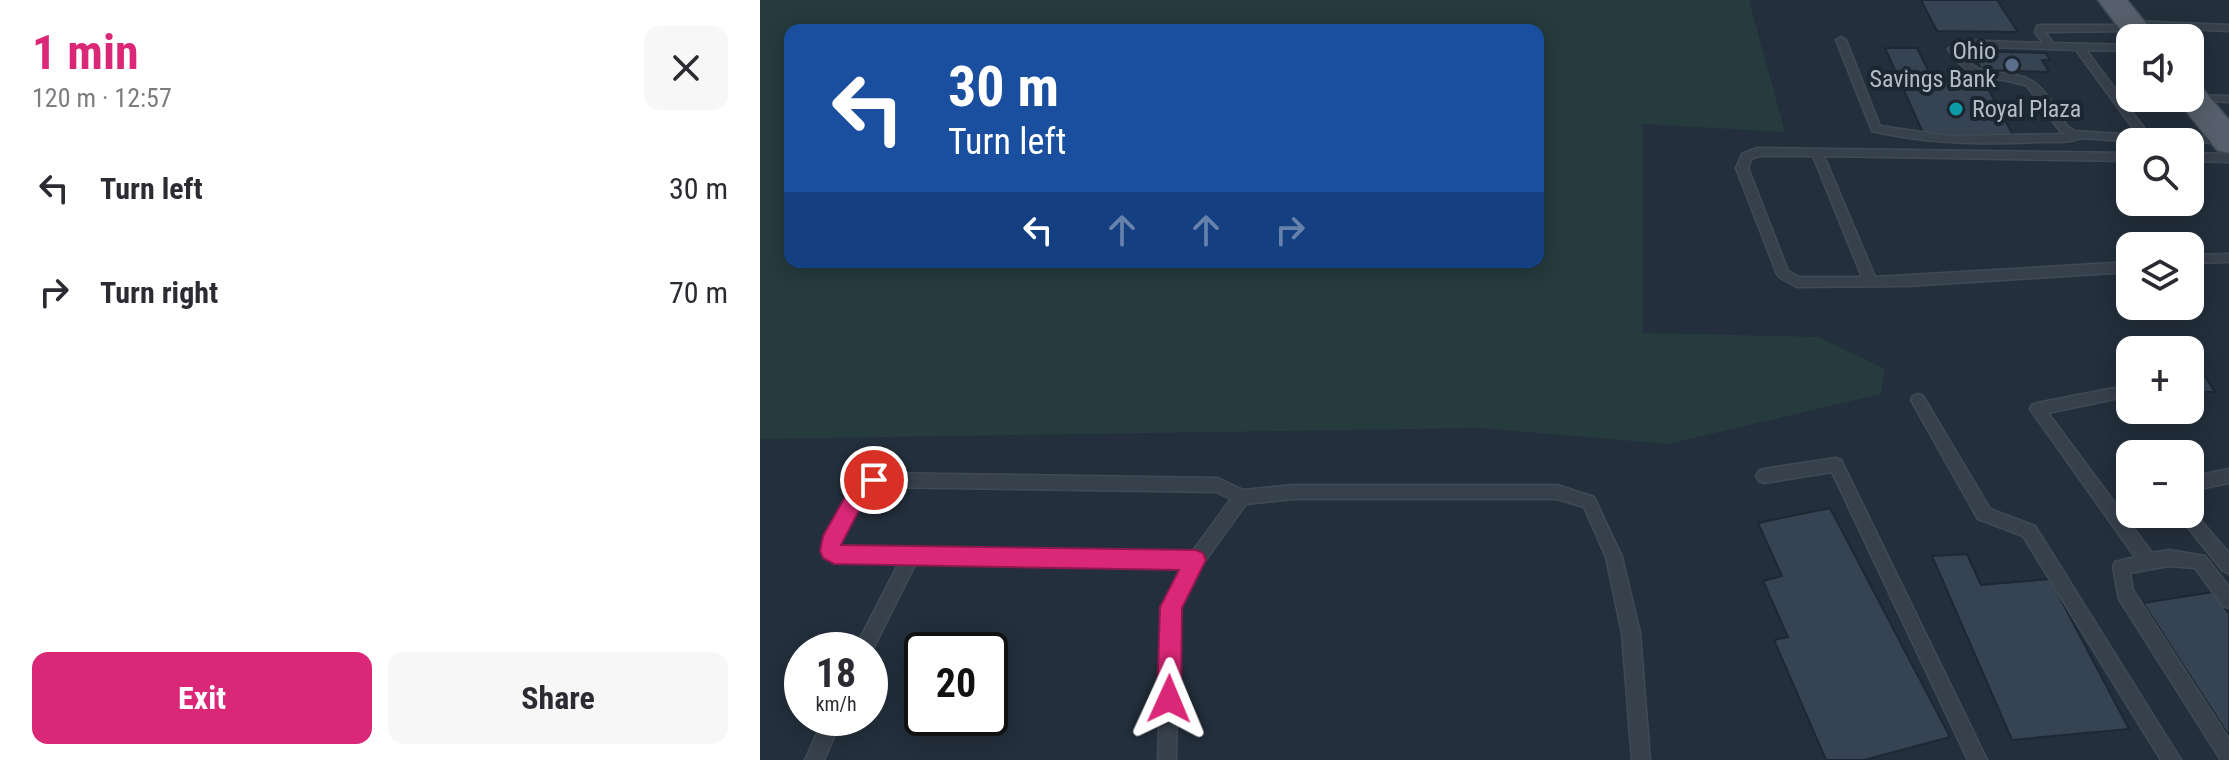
<!DOCTYPE html>
<meta charset="utf-8">
<style>
body{margin:0;font-family:"Roboto Condensed",sans-serif;background:#f7f7f7;color:#2b2b33;height:100vh;display:flex;flex-direction:column;font-size:30px;white-space:nowrap}
*{box-sizing:border-box;margin:0}
p{font-size:26px;color:#7c7c81}
.icon{flex:none;width:44px;height:44px;fill:none;stroke:currentColor;stroke-width:2;stroke-linecap:round;stroke-linejoin:round}
.map{position:relative;flex:1;overflow:hidden}
.details{display:flex;flex-direction:column;background:#fff;width:760px}
.details>*{flex:none}
.hud{position:absolute;left:24px;top:24px;width:760px;height:244px;border-radius:16px;box-shadow:0 4px 20px #0003;background:#1a4fa0;color:#fff;overflow:hidden}
.buttons{position:absolute;left:1356px;top:24px;display:grid;gap:16px}
.buttons a{display:grid;place-items:center;width:88px;height:88px;border-radius:16px;background:#fff;box-shadow:0 4px 20px #0003;font-size:40px}
.speed{position:absolute;left:24px;top:632px;display:flex;gap:16px;font-size:40px;font-weight:700;text-align:center}
.speed>*{display:grid;place-content:center;width:104px;height:104px;border-radius:50%;background:#fff;box-shadow:0 4px 20px #0003;line-height:1}
.speed small{font-size:20px;font-weight:400}
.speed .limit{border:4px solid #111;border-radius:12px;background:#fff;color:#111}
.pin{position:absolute;display:grid;place-items:center;width:68px;height:68px;color:#fff;margin:-34px;border:4px solid #fff;border-radius:50%;box-shadow:0 2px 8px #0007}
.me{position:absolute;width:88px;margin:-44px;rotate:1deg;stroke-linejoin:round;filter:drop-shadow(0 0 6px #0008)}
.turn{display:flex;align-items:center;gap:28px;height:168px;padding:0 32px;font-size:36px}
.turn .icon{width:104px;height:104px;stroke-width:2.5}
.turn b{display:block;font-size:56px;line-height:68px}
.lanes{display:flex;align-items:center;height:76px;padding:0 32px;background:#0003;justify-content:center;gap:40px;direction:ltr}
.lanes .off{opacity:.35}
.round{display:grid;place-items:center;flex:none;width:84px;height:84px;border-radius:16px;background:#f7f7f7}
.overview{display:flex;align-items:center;justify-content:space-between;height:136px;padding:0 32px}
h1{font-size:48px;font-weight:700;line-height:60px;color:#db2777}
.cta{display:flex;gap:16px;margin-top:auto;padding:16px 32px}
.cta a{flex:1;height:92px;border-radius:16px;background:#db2777;color:#fff;font-size:32px;font-weight:700;line-height:92px;text-align:center}
.cta a+a{background:#f7f7f7;color:#2b2b33}
ul{padding:0;list-style:none}
li{display:flex;align-items:center;gap:24px;height:104px;padding:0 32px}
li div{flex:1}
li b{display:block;font-size:30px}
li em{font-style:normal}
main{display:flex;flex:1;min-height:0}
.map>svg:first-child{display:block}
.green{fill:#253b3d;fill-rule:evenodd}
.building{fill:#354352;stroke:#1e2833;stroke-width:2}
.lines{fill:none;stroke-linecap:round;stroke-linejoin:round}
.service-casing{stroke:#404a55;stroke-width:3}
.primary-casing{stroke:#404a55;stroke-width:3}
.service{fill:#37414c;fill-rule:evenodd}
.primary{fill:#55606c;fill-rule:evenodd}
.route{fill:#db2777;stroke:#8e194d;stroke-width:2}
.service-dot{fill:#5c6f8a;stroke:#1c2631;stroke-width:3}
.culture-dot{fill:#0f9aa8;stroke:#1c2631;stroke-width:3}
.labels{text-anchor:middle;dominant-baseline:central;stroke-width:8;stroke-linejoin:round;paint-order:stroke}
.far-poi-label{font-size:24px;fill:#b2bcc7;stroke:#1c2631;text-anchor:end}
</style>
<main>
<section class="details">
<div class="overview"><div><h1>1 min</h1><p>120 m · 12:57</p></div><a class="round"><svg class="icon" aria-label="close" viewBox="0 0 24 24"><path d="M6 6l12 12M18 6L6 18"/></svg></a></div>
<ul>
<li><svg class="icon" aria-label="left" viewBox="0 0 24 24"><path d="M17 20v-9H6M10 6l-5 5 5 5"/></svg><div><b>Turn left</b></div><em>30 m</em></li>
<li><svg class="icon" aria-label="right" viewBox="0 0 24 24"><path d="M7 20v-9h11M14 6l5 5-5 5"/></svg><div><b>Turn right</b></div><em>70 m</em></li>
</ul>
<div class="cta"><a>Exit</a><a>Share</a></div>
</section>
<div class="map">
<svg width="1469" height="760" viewBox="0 0 1469 760">
<rect width="100%" height="100%" fill="#232f3c"/>
<path class="green" d="M 0,0 L 989,0 L 1025,132 L 883,124 L 883,333 L 1059,337 L 1125,369 L 1121,394 L 908,444 L 720,428 L 0,439 ZM 30,30 L 778,30 L 778,262 L 30,262 Z"/>
<path class="building" d="M 1161,0 L 1237,0 L 1258,32 L 1177,31 Z
M 1125,48 L 1157,48 L 1174,82 L 1225,83 L 1254,137 L 1164,135 Z
M 1211,51 L 1286,53 L 1290,60 L 1282,60 L 1289,72 L 1222,70 Z
M 1430,354 L 1455,392 L 1430,392 Z
M 1070,508 L 1190,737 L 1104,760 L 1066,760 L 1014,640 L 1028,637 L 1003,581 L 1022,576 L 998,523 Z
M 1207,554 L 1221,585 L 1290,579 L 1369,729 L 1252,740 L 1172,556 Z
M 1453,592 L 1469,614 L 1469,736 L 1383,603 Z"/>
<g class="lines">
<defs>
<path id="service" d="M 1371,21 L 1469,25 L 1469,31 L 1378,27 L 1374,31 L 1285,32 L 1293,43 L 1370,45 L 1370,51 L 1326,50 L 1390,136 L 1467,137 L 1469,137 L 1469,143 L 1380,142 L 1321,138 C 1309,143 1292,142 1278,142 C 1223,145 1167,144 1112,131 L 1076,40 L 1081,37 L 1086,40 L 1120,126 L 1190,136 L 1305,134 L 1300,131 L 1267,86 C 1231,73 1212,86 1188,49 L 1199,40 L 1283,43 L 1275,32 L 1277,26 L 1280,25 L 1367,25 L 1368,22 ZM 1202,46 L 1316,50 L 1378,135 L 1315,131 L 1308,127 C 1299,115 1284,87 1272,81 C 1243,65 1222,85 1198,49 Z
M 1433,95 L 1469,96 L 1469,102 L 1429,100 L 1428,98 Z
M 997,148 L 1370,153 L 1370,161 L 1064,156 L 1115,277 L 1370,262 L 1370,272 L 1148,286 L 1037,287 L 1019,277 L 1017,274 L 976,168 L 982,154 ZM 999,156 L 1053,156 L 1102,277 L 1039,277 L 1028,271 L 988,168 L 991,159 Z
M 1430,153 L 1469,154 L 1469,162 L 1430,161 Z
M 1469,254 L 1469,262 L 1430,263 L 1430,255 Z
M 1354,388 L 1359,390 L 1361,394 L 1359,398 L 1288,413 L 1392,553 L 1409,550 L 1445,556 L 1469,587 L 1469,608 L 1463,606 L 1435,568 L 1409,566 L 1370,573 L 1373,590 L 1469,739 L 1469,760 L 1461,760 L 1359,599 L 1353,567 L 1355,562 L 1375,557 L 1270,409 L 1272,405 L 1277,403 Z
M 1158,394 L 1163,396 L 1230,509 L 1275,526 L 1421,760 L 1401,760 L 1263,536 L 1218,519 L 1151,400 L 1153,396 Z
M 1076,458 L 1081,460 L 1227,760 L 1208,760 L 1072,472 L 1004,483 L 999,481 L 996,476 L 999,471 L 1004,469 Z
M 1469,469 L 1469,483 L 1430,491 L 1430,477 Z
M 114,473 L 458,478 L 483,490 L 534,485 L 797,485 L 834,497 L 862,557 L 880,633 L 890,760 L 872,760 L 862,633 L 846,557 L 824,507 L 797,499 L 534,499 L 486,504 L 442,565 L 419,608 L 416,760 L 398,760 L 403,607 L 423,567 L 156,563 L 110,655 L 110,650 L 94,650 L 139,563 L 74,562 L 64,556 L 62,551 L 65,538 L 96,482 ZM 116,487 L 456,492 L 471,499 L 432,552 L 79,546 L 106,492 Z
M 1430,508 L 1469,553 L 1469,574 L 1463,571 L 1421,519 L 1419,514 L 1430,514 Z
M 64,718 L 82,718 L 64,760 L 45,760 Z"/>
<path id="primary" d="M 1338,0 L 1367,0 L 1398,38 L 1370,38 L 1370,42 Z
M 1430,85 L 1442,88 L 1469,120 L 1469,153 L 1457,150 L 1416,98 L 1430,98 Z"/>
</defs>
<use href="#service" class="service-casing"/>
<use href="#primary" class="primary-casing"/>
<use href="#service" class="service"/>
<use href="#primary" class="primary"/>
</g>
<path class="route" d="M 114,471 L 121,474 L 124,480 L 121,486 L 108,493 L 81,545 L 436,550 L 443,553 L 446,560 L 422,608 L 421,699 L 417,707 L 409,711 L 401,707 L 397,699 L 400,607 L 419,570 L 74,564 L 63,558 L 60,551 L 63,536 L 94,481 Z"/>
<circle class="service-dot" cx="1252" cy="65" r="8"/>
<circle class="culture-dot" cx="1196" cy="109" r="8"/>
<g class="labels">
<g class="far-poi-label">
<text x="1236" y="51">Ohio<tspan x="1236" dy="28">Savings Bank</tspan></text>
<text x="1212" y="109" text-anchor="start">Royal Plaza</text>
</g>
</g>
</svg>
<div class="buttons">
<a><svg class="icon" aria-label="sound" viewBox="0 0 24 24"><path d="M4 9h4l5-4v14l-5-4H4zM17 9q2 3 0 6"/></svg></a>
<a><svg class="icon" aria-label="search" viewBox="0 0 24 24"><circle cx="10" cy="10" r="6"/><path d="M15 15l6 6"/></svg></a>
<a><svg class="icon" aria-label="layers" viewBox="0 0 24 24"><path d="M12 4l9 5-9 5-9-5zM3 14l9 5 9-5"/></svg></a>
<a>+</a>
<a>−</a>
</div>
<div class="speed"><div>18<small>km/h</small></div><div class="limit">20</div></div>
<div class="pin" style="left:114px;top:480px;background:#d93025"><svg class="icon" aria-label="arrive" viewBox="0 0 24 24"><path d="M6 21V4h12l-3 4 3 4H6"/></svg></div>
<svg class="me" style="left:409px;top:699px" viewBox="-20 -20 40 40"><path d="M0-17L14 15 0 8-14 15z" fill="#db2777" stroke="#fff" stroke-width="4"/></svg>
<div class="hud">
<div class="turn"><svg class="icon" aria-label="left" viewBox="0 0 24 24"><path d="M17 20v-9H6M10 6l-5 5 5 5"/></svg><div><b>30 m</b>Turn left</div></div>
<div class="lanes"><svg class="icon" aria-label="left" viewBox="0 0 24 24"><path d="M17 20v-9H6M10 6l-5 5 5 5"/></svg><svg class="icon off" aria-label="ahead" viewBox="0 0 24 24"><path d="M12 20V5M6 11l6-6 6 6"/></svg><svg class="icon off" aria-label="ahead" viewBox="0 0 24 24"><path d="M12 20V5M6 11l6-6 6 6"/></svg><svg class="icon off" aria-label="right" viewBox="0 0 24 24"><path d="M7 20v-9h11M14 6l5 5-5 5"/></svg></div>
</div>
</div>
</main>
